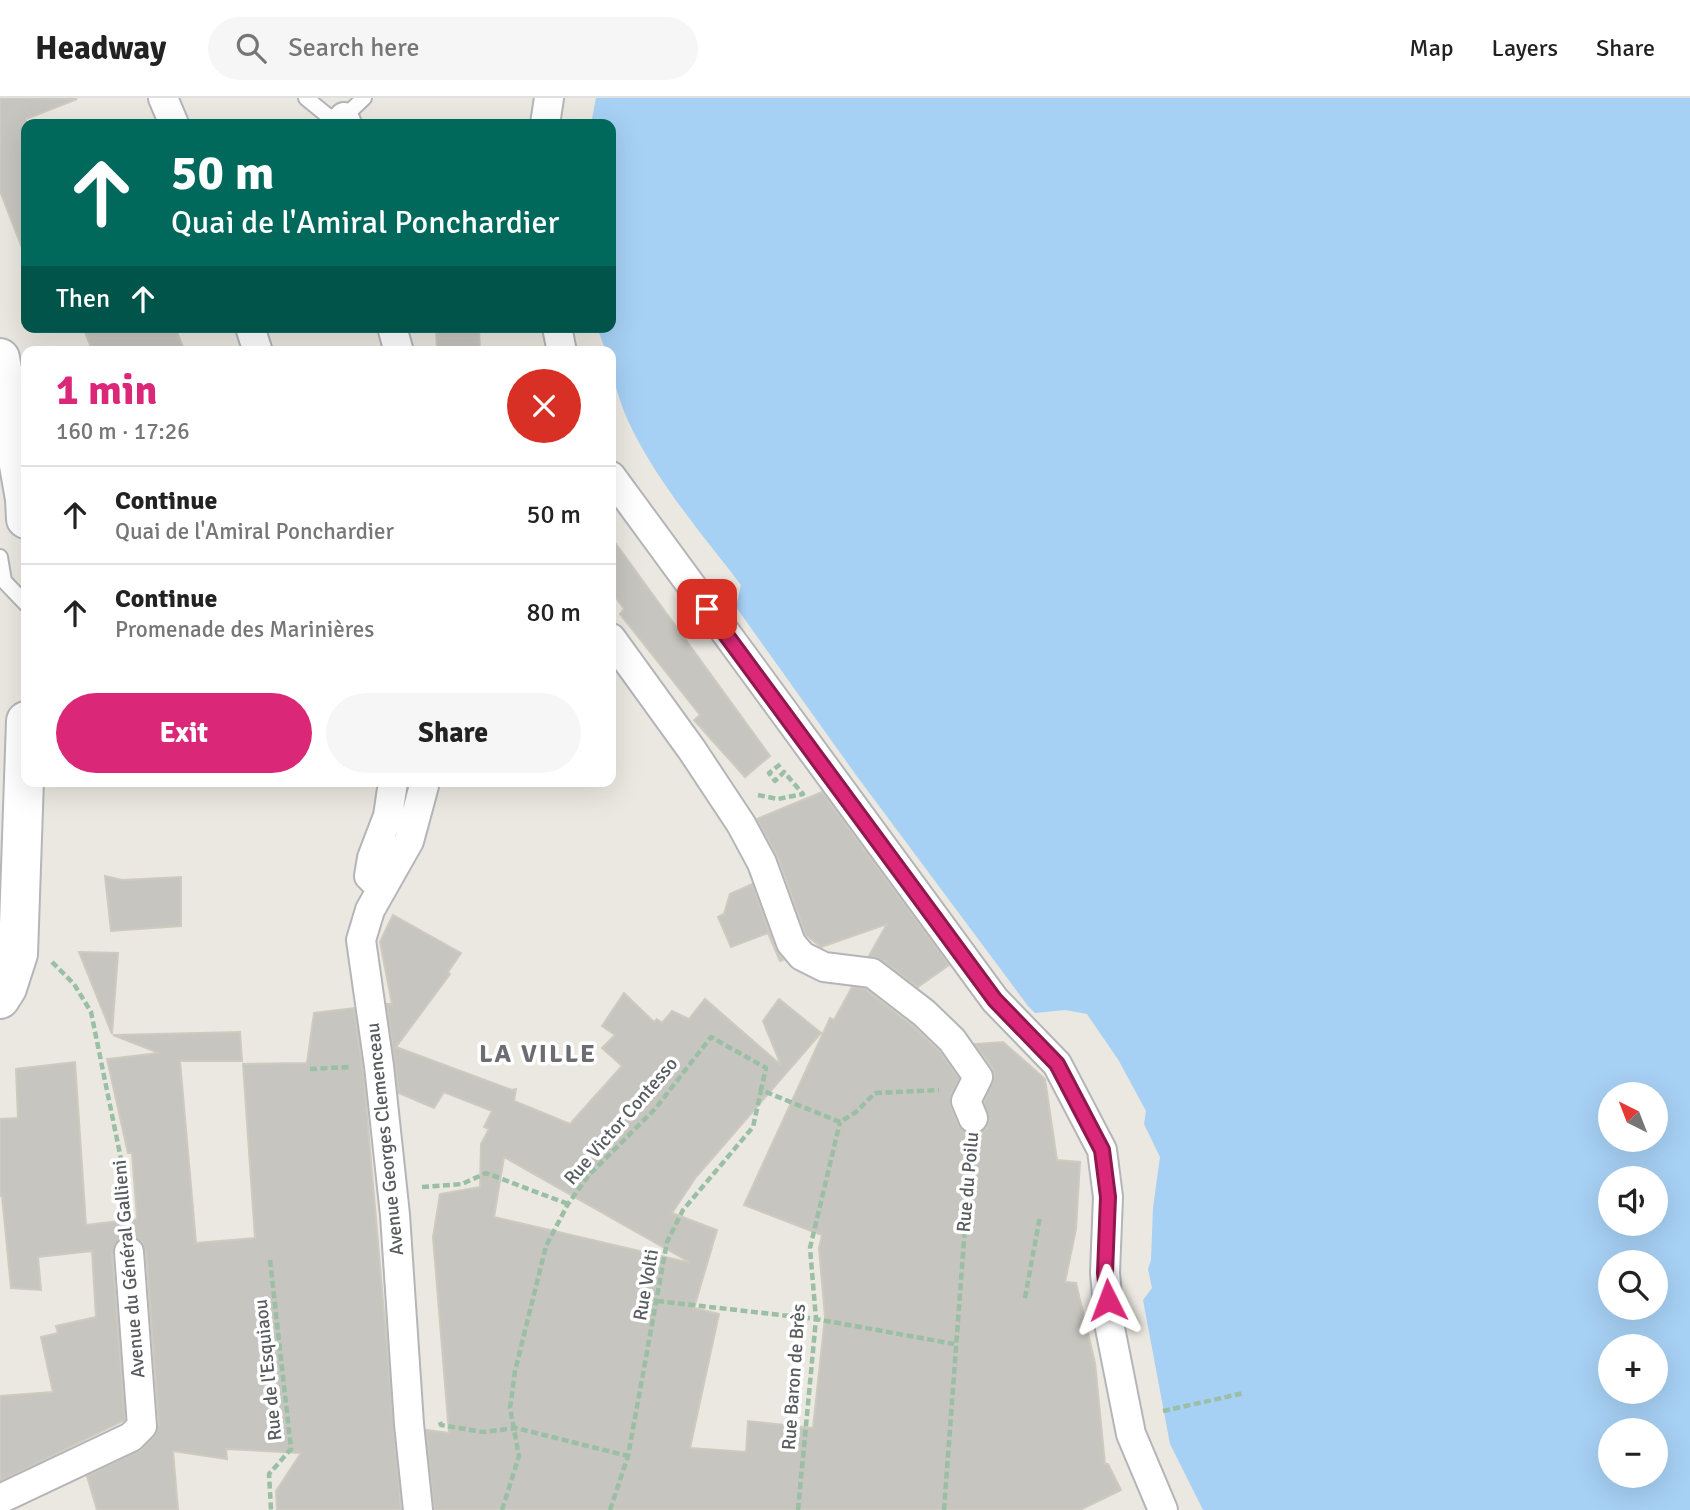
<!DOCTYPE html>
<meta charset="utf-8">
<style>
body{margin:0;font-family:Signika,sans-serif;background:#f6f6f6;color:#222;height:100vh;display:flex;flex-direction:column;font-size:26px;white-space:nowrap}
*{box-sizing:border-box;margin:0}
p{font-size:23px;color:#767676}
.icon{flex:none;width:38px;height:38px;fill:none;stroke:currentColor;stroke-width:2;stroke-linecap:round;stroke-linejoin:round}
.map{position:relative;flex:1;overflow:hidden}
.side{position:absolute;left:21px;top:248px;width:595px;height:441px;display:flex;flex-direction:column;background:#fff;border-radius:14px;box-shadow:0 7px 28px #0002}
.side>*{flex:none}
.top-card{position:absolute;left:21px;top:21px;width:595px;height:214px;border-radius:14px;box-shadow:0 7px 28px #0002;background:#00695c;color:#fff;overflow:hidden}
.needle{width:46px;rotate:318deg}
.buttons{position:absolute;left:1598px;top:984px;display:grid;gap:14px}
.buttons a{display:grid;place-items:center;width:70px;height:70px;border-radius:50%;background:#fff;box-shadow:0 7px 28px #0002;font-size:35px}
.pin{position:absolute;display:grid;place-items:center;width:60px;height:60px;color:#fff;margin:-30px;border-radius:14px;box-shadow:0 4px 10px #0006}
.me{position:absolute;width:77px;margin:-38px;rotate:357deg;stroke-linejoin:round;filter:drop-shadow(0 0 5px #0008)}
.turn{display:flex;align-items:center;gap:24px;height:147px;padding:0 35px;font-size:32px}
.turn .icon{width:91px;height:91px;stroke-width:2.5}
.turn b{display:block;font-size:49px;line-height:60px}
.then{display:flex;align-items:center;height:66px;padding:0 35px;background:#0003;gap:14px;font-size:26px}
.round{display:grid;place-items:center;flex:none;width:74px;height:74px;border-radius:37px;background:#f6f6f6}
.summary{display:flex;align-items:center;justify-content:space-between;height:119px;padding:0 35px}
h1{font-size:42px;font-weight:700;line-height:52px;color:#db2777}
.primary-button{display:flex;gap:14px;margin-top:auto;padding:14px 35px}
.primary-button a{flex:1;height:80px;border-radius:42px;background:#db2777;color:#fff;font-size:28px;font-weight:700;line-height:80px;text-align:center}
.primary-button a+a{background:#f6f6f6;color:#222}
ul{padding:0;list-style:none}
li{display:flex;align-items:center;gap:21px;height:98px;padding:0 35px;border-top:2px solid #e0e0e0}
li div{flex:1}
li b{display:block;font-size:26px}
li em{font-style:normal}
header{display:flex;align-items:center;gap:42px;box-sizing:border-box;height:98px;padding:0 35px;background:#fff;border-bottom:2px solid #e0e0e0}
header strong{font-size:33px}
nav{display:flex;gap:38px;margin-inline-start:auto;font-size:24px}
.search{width:490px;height:63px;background:#f6f6f6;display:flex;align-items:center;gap:18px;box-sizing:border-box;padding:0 24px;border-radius:38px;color:#767676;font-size:26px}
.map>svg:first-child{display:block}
.water{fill:#a6d0f4;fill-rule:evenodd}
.building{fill:#c7c5bf;stroke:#cecabf;stroke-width:2;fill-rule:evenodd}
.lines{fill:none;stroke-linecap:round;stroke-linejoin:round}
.lane-casing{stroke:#b3b5b9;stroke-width:18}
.street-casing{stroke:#b3b5b9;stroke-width:32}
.secondary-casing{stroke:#b4b6bb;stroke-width:42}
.path{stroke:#9abfa5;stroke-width:4.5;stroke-dasharray:7 3.5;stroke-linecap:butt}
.lane{stroke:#fff;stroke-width:14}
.street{stroke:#fff;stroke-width:28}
.secondary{stroke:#fff;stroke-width:38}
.route-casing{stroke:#8e194d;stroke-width:18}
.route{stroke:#db2777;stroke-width:12}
.labels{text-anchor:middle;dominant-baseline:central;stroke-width:7;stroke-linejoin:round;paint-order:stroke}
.street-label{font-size:19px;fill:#595b5f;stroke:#fff}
.district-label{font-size:26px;font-weight:bold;letter-spacing:2px;fill:#6a6d71;stroke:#fff}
</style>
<header>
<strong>Headway</strong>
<div class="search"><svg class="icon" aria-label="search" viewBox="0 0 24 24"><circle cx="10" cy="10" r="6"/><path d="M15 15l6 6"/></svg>Search here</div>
<nav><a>Map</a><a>Layers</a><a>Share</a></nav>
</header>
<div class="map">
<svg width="1690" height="1412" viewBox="0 0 1690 1412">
<rect width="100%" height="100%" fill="#eae8e0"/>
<path class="water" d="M 596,0 L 1690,0 L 1690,1412 L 1203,1412 L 1170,1346 L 1143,1202 L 1152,1190 L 1148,1171 L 1151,1162 L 1153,1110 L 1160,1059 L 1144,1026 L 1146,1013 L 1119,963 L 1087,916 L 1065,912 L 1035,915 L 1028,908 L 856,677 L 736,509 L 741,487 C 695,426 611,333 611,254 L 606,254 L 597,229 L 611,229 L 611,26 L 591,26 ZM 1610,996 L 1656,996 L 1656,1041 L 1610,1041 ZM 1610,1080 L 1656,1080 L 1656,1125 L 1610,1125 ZM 1610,1164 L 1656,1164 L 1656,1209 L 1610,1209 ZM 1610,1248 L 1656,1248 L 1656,1293 L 1610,1293 ZM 1610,1332 L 1656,1332 L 1656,1377 L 1610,1377 Z"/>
<path class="building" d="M 0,0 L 77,1 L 26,21 L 26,155 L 24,155 L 0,93 Z
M 83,229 L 175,229 L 185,254 L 93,254 Z
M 436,229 L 479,229 L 480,254 L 437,254 Z
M 611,439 L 770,658 L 745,679 L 694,622 L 700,617 L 620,516 L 624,511 L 611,493 Z
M 822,694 L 949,867 L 918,889 L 882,862 L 869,858 L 887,826 L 821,849 L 806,837 L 778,759 L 757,721 Z
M 105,778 L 122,782 L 181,779 L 181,828 L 111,833 Z
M 752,786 L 775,851 L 783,862 L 780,863 L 768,835 L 731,849 L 718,819 L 724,816 L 730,796 Z
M 393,817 L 461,855 L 448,874 L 450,876 L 396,949 L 512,992 L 516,991 L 514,1003 L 570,1026 L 622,968 L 602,950 L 615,937 L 602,928 L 624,895 L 654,924 L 657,921 L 662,925 L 672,913 L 689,921 L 705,901 L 781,967 L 763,923 L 779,901 L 821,935 L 696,1079 L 672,1115 L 717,1132 L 694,1210 L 719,1216 L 690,1350 L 746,1354 L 748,1323 L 813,1330 L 825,1219 L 819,1150 L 822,1137 L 744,1107 L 830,920 L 834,922 L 852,889 L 865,891 L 913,928 L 939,953 L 959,980 L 951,996 L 951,1009 L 958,1027 L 970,1036 L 980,1035 L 987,1030 L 989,1022 L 984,1004 L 995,978 L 992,969 L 975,946 L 1003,944 L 1045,981 L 1057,1062 L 1080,1064 L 1076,1131 L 1065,1184 L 1076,1185 L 1095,1265 L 1105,1366 L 1108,1366 L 1121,1392 L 1080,1412 L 434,1412 L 426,1332 L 449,1335 L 433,1139 L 440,1096 L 480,1089 L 481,1046 L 489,1031 L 484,1029 L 492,1013 L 444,994 L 434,1010 L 399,995 L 387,906 L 392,906 L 380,844 ZM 504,1059 L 691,1165 L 494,1119 Z
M 79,854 L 118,855 L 112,936 Z
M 354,910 L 364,982 L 401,1412 L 277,1412 L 276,1393 L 301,1355 L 226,1351 L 227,1361 L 173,1353 L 178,1412 L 97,1412 L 87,1378 L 142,1351 L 154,1339 L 159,1327 L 146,1153 L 142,1144 L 128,1137 L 119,1141 L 112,1155 L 125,1322 L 0,1383 L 0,1298 L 53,1294 L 41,1239 L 58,1235 L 56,1228 L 96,1219 L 92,1153 L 38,1159 L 41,1192 L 11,1190 L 2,1098 L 0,1098 L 0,1021 L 18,1020 L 16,971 L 75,964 L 86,1127 L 137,1121 L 132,1055 L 128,1055 L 107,961 L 159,955 L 113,937 L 240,934 L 242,963 L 180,963 L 196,1145 L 255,1140 L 243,966 L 307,965 L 314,915 Z"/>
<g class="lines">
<defs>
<path id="lane" d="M 306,0 L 328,18 L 344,19 L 364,0
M 0,459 L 4,483 L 26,506"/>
<path id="street" d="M 163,0 L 174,26
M 344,19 L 347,26
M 545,26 L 549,0
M 250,229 L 258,254
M 392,229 L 399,254
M 557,229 L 562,254
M 611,378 L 995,902 L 1057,966 L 1102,1052 L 1108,1099 L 1105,1175 L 1110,1230 L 1131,1336 L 1163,1412
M 611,540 L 692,652 L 741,726 L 762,765 L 791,845 L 802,858 L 824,869 L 872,875 L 924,915 L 952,942 L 978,979 L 966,1003 L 973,1020
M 381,790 L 369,778 L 372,760 L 388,718 L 393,684
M 0,1401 L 131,1339 L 142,1328 L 129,1154
M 418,1412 L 409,1326 L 395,1117 L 379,968 L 361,842 L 370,812 L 409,743 L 425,684"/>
<path id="secondary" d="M 0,260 L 25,401 L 26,421
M 0,901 L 7,890 L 18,856 L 26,623"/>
</defs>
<use href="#lane" class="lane-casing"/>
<use href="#street" class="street-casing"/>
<use href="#secondary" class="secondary-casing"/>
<path class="path" d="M 758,697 L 778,701 L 803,696 L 784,674 L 775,683 L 769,675 L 783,664
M 52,864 L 74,886 L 91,914 L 123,1071 L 128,1125
M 310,971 L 350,969
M 422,1089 L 462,1086 L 486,1075 L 568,1106
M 270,1162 L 291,1351 L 269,1376 L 271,1412
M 1025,1200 L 1040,1118
M 657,1203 L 816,1221 L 954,1246
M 1163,1313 L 1244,1295
M 440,1324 L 441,1327 L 483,1334 L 516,1330 L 628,1358
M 502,1412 L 519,1358 L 510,1310 L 515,1273 L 546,1148 L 568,1106 L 589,1077 L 655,1011 L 711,939 L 766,970 L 761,992 L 840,1024 L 856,1014 L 875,995 L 939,992
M 610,1412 L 628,1358 L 667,1144 L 683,1112 L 753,1029 L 761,993
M 798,1412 L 816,1221 L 810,1150 L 840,1024
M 944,1412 L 971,1047"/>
<use href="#lane" class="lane"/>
<use href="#street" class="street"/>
<use href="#secondary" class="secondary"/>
</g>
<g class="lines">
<defs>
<path id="route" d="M 707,511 L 995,902 L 1057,966 L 1102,1052 L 1108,1099 L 1105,1175 L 1108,1202"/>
</defs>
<use href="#route" class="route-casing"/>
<use href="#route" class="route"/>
</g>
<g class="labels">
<g class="street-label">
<text transform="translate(621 1023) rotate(-49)">Rue Victor Contesso</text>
<text transform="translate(385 1041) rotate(-96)">Avenue Georges Clemenceau</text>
<text transform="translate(968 1084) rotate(-85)">Rue du Poilu</text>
<text transform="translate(129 1171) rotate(-95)">Avenue du Général Gallieni</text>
<text transform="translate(646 1187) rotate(-80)">Rue Volti</text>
<text transform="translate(268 1272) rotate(-96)">Rue de l'Esquiaou</text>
<text transform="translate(794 1279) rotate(-86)">Rue Baron de Brès</text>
</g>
<g class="district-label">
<text x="538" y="956">LA VILLE</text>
</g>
</g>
</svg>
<div class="buttons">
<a><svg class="needle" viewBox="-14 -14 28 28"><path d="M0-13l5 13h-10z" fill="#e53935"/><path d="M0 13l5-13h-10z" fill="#767676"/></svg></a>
<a><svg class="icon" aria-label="sound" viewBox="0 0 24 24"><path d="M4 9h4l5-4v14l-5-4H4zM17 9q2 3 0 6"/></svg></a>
<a><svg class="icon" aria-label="search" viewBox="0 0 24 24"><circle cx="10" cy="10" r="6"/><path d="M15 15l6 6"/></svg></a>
<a>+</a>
<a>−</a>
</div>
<div class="pin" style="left:707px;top:511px;background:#d93025"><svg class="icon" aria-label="arrive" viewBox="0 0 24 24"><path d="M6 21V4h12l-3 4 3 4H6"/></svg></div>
<svg class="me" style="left:1108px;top:1202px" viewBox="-20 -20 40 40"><path d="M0-17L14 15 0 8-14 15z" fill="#db2777" stroke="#fff" stroke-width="4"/></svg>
<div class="top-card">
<div class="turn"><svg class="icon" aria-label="ahead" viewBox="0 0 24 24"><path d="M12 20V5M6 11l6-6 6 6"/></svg><div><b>50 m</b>Quai de l'Amiral Ponchardier</div></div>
<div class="then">Then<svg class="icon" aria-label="ahead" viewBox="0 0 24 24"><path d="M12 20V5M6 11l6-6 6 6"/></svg></div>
</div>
<section class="side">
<div class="summary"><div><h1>1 min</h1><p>160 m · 17:26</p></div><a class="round" style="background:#d93025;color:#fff"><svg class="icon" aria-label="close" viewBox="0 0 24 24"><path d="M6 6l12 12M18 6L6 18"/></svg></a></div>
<ul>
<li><svg class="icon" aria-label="ahead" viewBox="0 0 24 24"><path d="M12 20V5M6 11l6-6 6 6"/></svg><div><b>Continue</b><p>Quai de l'Amiral Ponchardier</p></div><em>50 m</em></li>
<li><svg class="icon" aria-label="ahead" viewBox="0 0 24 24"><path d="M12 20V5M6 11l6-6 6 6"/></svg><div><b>Continue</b><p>Promenade des Marinières</p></div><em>80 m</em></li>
</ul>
<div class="primary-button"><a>Exit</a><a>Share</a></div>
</section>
</div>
